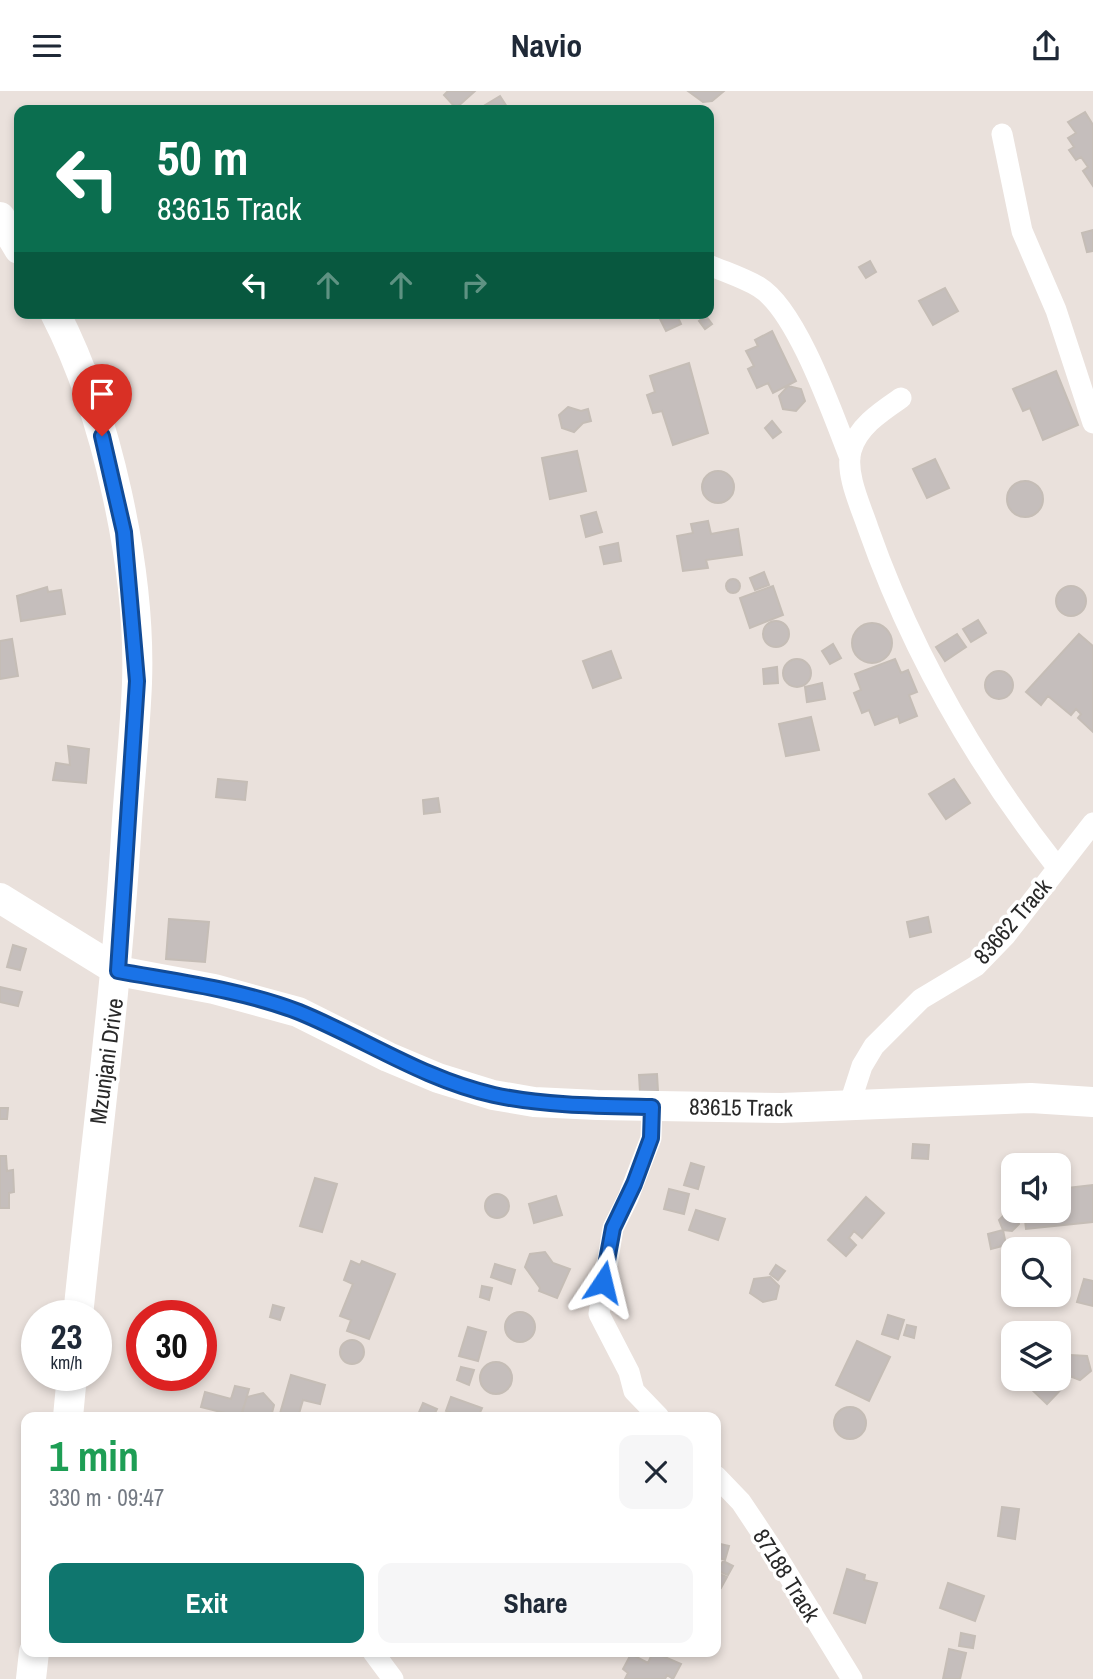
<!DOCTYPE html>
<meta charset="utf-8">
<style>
body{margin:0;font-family:"Archivo Narrow",sans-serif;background:#f6f6f7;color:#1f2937;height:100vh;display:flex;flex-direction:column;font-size:26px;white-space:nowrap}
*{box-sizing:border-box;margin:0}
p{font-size:23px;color:#747a83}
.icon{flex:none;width:38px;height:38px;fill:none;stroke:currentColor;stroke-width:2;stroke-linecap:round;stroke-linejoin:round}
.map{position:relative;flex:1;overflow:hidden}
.sheet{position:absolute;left:21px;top:1321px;width:700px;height:245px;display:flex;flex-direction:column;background:#fff;border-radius:14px;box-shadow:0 4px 10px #0003}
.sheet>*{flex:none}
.hud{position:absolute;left:14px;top:14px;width:700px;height:214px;border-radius:14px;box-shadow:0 4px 10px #0003;background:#0b6e4f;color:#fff;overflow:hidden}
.fabs{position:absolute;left:1001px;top:1062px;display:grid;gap:14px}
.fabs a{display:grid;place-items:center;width:70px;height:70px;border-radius:14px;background:#fff;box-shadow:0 4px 10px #0003;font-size:35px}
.speed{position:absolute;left:21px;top:1209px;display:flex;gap:14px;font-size:35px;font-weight:700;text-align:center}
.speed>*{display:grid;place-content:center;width:91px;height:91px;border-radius:50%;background:#fff;box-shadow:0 4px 10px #0003;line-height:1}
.speed small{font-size:18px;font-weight:400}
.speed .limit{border:10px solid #d22;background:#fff;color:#111}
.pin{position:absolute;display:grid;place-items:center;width:60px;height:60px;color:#fff;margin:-72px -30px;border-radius:50% 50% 50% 0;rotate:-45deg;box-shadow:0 0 7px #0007}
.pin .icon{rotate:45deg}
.me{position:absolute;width:77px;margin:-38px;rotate:10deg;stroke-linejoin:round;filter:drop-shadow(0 0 5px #0008)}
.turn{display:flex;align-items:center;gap:24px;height:147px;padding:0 28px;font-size:32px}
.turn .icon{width:91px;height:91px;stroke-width:2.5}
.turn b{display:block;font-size:49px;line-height:60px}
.lanes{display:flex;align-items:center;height:66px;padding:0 28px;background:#0003;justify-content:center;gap:35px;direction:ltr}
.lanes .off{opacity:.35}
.round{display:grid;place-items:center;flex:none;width:74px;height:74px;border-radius:14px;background:#f6f6f7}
.overview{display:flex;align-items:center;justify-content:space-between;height:119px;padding:0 28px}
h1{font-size:42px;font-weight:800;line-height:52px;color:#1e9e55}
.action{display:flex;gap:14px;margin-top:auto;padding:14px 28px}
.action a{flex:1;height:80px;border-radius:14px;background:#0f766e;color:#fff;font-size:28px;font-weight:800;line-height:80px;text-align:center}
.action a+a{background:#f6f6f7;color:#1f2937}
header{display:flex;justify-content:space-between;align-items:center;height:91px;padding:0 28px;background:#fff;font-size:32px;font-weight:800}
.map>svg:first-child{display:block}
.building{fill:#c5bebc;stroke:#c5bdb6;stroke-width:2}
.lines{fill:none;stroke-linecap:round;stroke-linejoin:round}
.street{stroke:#fff;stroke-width:21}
.secondary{stroke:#fff;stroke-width:30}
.route-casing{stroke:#114b97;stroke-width:18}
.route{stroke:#1a73e8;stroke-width:12}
.labels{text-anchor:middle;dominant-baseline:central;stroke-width:7;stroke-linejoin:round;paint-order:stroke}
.street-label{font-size:23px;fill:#292929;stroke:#fff}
</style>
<header><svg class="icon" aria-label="menu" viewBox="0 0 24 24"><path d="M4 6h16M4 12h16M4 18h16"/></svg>Navio<svg class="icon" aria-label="share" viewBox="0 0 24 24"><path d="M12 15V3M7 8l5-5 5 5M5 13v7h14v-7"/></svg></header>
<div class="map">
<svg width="1093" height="1588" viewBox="0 0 1093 1588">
<rect width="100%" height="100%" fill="#eae1dc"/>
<path class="building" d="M 448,0 L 475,0 L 456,17 L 444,4 Z
M 688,0 L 724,0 L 712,10 L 703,11 Z
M 500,5 L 509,19 L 477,19 Z
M 1085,21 L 1093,34 L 1093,95 L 1083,80 L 1088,76 L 1081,66 L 1076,69 L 1069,59 L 1074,56 L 1068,47 L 1076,42 L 1068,31 Z
M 1093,139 L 1093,160 L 1087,161 L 1082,142 Z
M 870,170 L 876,181 L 866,187 L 859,176 Z
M 945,197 L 958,220 L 933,234 L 919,210 Z
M 657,222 L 676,222 L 681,233 L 666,240 Z
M 706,225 L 712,233 L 705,238 L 699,230 Z
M 772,240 L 796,290 L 773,302 L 768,292 L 757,297 L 748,278 L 754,275 L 746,260 L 758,255 L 755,249 Z
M 689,272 L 708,342 L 673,354 L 662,320 L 653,322 L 647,304 L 655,301 L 650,285 Z
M 1056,280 L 1078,334 L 1043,349 L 1030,317 L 1023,320 L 1013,298 Z
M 788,295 L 801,298 L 805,310 L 796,320 L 783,318 L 779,305 Z
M 568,316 L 581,320 L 588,318 L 591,330 L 583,332 L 574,341 L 562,337 L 559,324 Z
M 772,330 L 781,341 L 773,347 L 765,337 Z
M 577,360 L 586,400 L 550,408 L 542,367 Z
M 935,368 L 949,397 L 927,407 L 913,378 Z
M702 396a16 16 0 1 1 32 0a16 16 0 1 1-32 0Z
M1007 408a18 18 0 1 1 36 0a18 18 0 1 1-36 0Z
M 596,421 L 602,441 L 586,446 L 581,425 Z
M 708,430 L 711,443 L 738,438 L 742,464 L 706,469 L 708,477 L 683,480 L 677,445 L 693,442 L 691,433 Z
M 618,452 L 621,470 L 604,473 L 600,456 Z
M 764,481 L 769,494 L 755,499 L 750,487 Z
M726 495a7 7 0 1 1 14 0a7 7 0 1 1-14 0Z
M 773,495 L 783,524 L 750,537 L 740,507 Z
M1056 510a15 15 0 1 1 30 0a15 15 0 1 1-30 0Z
M 47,496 L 48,501 L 61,499 L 65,523 L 21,530 L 17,505 Z
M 978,529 L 986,542 L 971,551 L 963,538 Z
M763 543a13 13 0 1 1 26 0a13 13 0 1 1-26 0Z
M852 552a20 20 0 1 1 40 0a20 20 0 1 1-40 0Z
M 957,543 L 966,556 L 945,570 L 936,556 Z
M 1079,543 L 1093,555 L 1093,641 L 1078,627 L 1081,623 L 1076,618 L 1071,624 L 1048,605 L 1041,614 L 1026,601 Z
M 12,548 L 18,585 L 0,588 L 0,550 Z
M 833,553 L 841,567 L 830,573 L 822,560 Z
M 611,560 L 621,587 L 593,597 L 583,570 Z
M 895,568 L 901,582 L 908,579 L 917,601 L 909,604 L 917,625 L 900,632 L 898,625 L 875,634 L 869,619 L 862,622 L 854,602 L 861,599 L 855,583 Z
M783 582a14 14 0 1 1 28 0a14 14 0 1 1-28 0Z
M 777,576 L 778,592 L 764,593 L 763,578 Z
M985 594a14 14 0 1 1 28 0a14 14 0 1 1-28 0Z
M 822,592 L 825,608 L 807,611 L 805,596 Z
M 811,626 L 819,659 L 786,665 L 779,633 Z
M 68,655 L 89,658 L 86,692 L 53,689 L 56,672 L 70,674 Z
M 218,688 L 247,691 L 245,709 L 216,706 Z
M 954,688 L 970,712 L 946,728 L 929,703 Z
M 438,707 L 440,721 L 424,723 L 423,709 Z
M 928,826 L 931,841 L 910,846 L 907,831 Z
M 169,828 L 209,831 L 205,871 L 166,868 Z
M 13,854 L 26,858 L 20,879 L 7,876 Z
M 0,896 L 22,901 L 18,915 L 0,911 Z
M 657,983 L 658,1000 L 640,1001 L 639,984 Z
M 0,1017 L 8,1017 L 7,1028 L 0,1028 Z
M 913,1053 L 929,1054 L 928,1068 L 912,1067 Z
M 0,1065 L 6,1065 L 7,1080 L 13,1079 L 14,1101 L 9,1102 L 9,1117 L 0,1117 Z
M 691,1072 L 704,1076 L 698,1098 L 684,1094 Z
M 315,1087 L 337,1093 L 322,1141 L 300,1135 Z
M 1093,1094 L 1093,1131 L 1026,1138 L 1024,1120 L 1059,1120 L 1059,1098 Z
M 669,1098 L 689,1103 L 684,1123 L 664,1118 Z
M485 1115a12 12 0 1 1 24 0a12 12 0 1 1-24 0Z
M 556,1105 L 562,1124 L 534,1132 L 529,1113 Z
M 866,1106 L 884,1122 L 862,1147 L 854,1140 L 849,1147 L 856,1154 L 846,1165 L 828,1149 Z
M 696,1119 L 725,1128 L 718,1149 L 689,1139 Z
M 1006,1122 L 1015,1123 L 1019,1133 L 1012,1140 L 1003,1139 L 999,1129 Z
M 1003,1139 L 1006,1154 L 991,1158 L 988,1143 Z
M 545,1161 L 553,1172 L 570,1178 L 557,1207 L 539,1200 L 540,1197 L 525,1176 L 530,1163 Z
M 351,1170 L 360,1174 L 362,1170 L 395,1183 L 369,1248 L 347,1240 L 351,1229 L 340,1225 L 353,1193 L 344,1189 Z
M 495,1173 L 515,1179 L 511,1193 L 491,1186 Z
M 776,1174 L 785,1180 L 778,1189 L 770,1183 Z
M 770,1186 L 779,1195 L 776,1208 L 763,1211 L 750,1202 L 754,1188 Z
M 1084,1188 L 1093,1190 L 1093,1215 L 1077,1211 Z
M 482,1195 L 492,1197 L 489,1209 L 480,1206 Z
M 273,1214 L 284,1217 L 280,1229 L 270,1226 Z
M505 1236a15 15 0 1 1 30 0a15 15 0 1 1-30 0Z
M 888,1224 L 904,1229 L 898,1248 L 882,1243 Z
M 907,1234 L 916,1236 L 914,1247 L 904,1244 Z
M 468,1236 L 486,1241 L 478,1270 L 459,1265 Z
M340 1261a12 12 0 1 1 24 0a12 12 0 1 1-24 0Z
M 857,1250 L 890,1266 L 869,1310 L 836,1294 Z
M 1070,1264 L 1087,1265 L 1091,1280 L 1080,1289 L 1067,1284 L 1066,1271 Z
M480 1287a16 16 0 1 1 32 0a16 16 0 1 1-32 0Z
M 461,1276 L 474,1279 L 469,1294 L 457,1289 Z
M 1059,1278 L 1070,1289 L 1047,1313 L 1023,1290 L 1059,1288 Z
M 291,1284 L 325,1294 L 320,1313 L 303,1309 L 298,1326 L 279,1326 Z
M 235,1295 L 249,1298 L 241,1326 L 201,1316 L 205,1301 L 231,1308 Z
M 263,1302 L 274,1314 L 271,1326 L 247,1326 L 242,1321 L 247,1306 Z
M 451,1306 L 482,1317 L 478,1326 L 463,1326 L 446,1320 Z
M 423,1312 L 437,1318 L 433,1326 L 417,1326 Z
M834 1332a16 16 0 1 1 32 0a16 16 0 1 1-32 0Z
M 1002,1416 L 1019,1418 L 1015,1448 L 998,1445 Z
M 716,1452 L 729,1455 L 725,1469 L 716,1466 Z
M 723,1470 L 733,1475 L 728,1484 L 718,1480 Z
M 847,1478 L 865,1484 L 864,1489 L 877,1492 L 865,1532 L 834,1522 Z
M 717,1482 L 727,1486 L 721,1497 L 716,1495 Z
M 948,1492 L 984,1505 L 975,1530 L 940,1517 Z
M 961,1542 L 975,1545 L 973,1557 L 959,1555 Z
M 949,1558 L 966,1562 L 960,1588 L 943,1588 Z
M 653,1561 L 681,1573 L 673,1588 L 667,1584 L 665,1588 L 625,1588 L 628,1582 L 623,1578 L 631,1563 L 648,1572 Z"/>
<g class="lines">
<path class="street" d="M 1002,43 L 1022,140 L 1056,219 L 1093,332
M 709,174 C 725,181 744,187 759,196 C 797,219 833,324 850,367
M 901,307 C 882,320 857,336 851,360 C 845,383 861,416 868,437 C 912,562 976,673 1057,776
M 849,1015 L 862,975 L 874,955 L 921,908 L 976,875 L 1005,845 L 1093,732
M 652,1016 L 651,1047 L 628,1107 L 613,1137 L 599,1223 L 629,1281 L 634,1300 L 659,1326
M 716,1385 L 741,1411 L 773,1459 L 852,1588
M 373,1561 L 393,1588"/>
<path class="secondary" d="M 0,126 L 19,158
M 55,222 C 107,323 141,479 137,592 C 135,643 129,694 126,745 C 116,906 94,1065 78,1225
M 0,807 L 118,880 L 214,898 L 298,921 L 388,966 L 438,987 L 493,1004 L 534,1011 L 597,1014 L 781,1017 L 1031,1007 L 1093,1011
M 68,1326 L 72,1284
M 31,1588 L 34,1561"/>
</g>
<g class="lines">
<defs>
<path id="route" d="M 102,345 L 124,441 L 137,590 L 118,880 C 178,891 242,899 299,921 C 365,948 423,988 494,1004 C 545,1015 600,1015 652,1016 L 651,1047 L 634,1093 L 613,1137 L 603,1191"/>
</defs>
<use href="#route" class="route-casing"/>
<use href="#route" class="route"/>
</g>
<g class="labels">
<g class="street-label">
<text transform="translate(1012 830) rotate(-49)">83662 Track</text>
<text transform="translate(106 970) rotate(-82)">Mzunjani Drive</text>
<text transform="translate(741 1016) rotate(1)">83615 Track</text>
<text transform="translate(787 1484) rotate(58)">87188 Track</text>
</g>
</g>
</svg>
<div class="fabs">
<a><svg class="icon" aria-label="sound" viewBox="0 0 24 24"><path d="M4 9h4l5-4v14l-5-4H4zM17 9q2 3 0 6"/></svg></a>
<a><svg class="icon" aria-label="search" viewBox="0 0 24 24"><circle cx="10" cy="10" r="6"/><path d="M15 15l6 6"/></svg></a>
<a><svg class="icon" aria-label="layers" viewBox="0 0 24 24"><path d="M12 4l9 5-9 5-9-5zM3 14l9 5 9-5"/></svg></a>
</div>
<div class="speed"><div>23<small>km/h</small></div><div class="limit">30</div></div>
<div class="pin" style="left:102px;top:345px;background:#d93025"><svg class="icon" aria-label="arrive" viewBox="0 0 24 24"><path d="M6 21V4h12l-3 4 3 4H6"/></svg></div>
<svg class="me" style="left:603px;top:1191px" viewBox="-20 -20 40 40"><path d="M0-17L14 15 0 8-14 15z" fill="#1a73e8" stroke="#fff" stroke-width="4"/></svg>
<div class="hud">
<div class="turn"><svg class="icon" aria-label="left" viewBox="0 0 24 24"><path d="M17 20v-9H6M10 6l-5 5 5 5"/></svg><div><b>50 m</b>83615 Track</div></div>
<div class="lanes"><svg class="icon" aria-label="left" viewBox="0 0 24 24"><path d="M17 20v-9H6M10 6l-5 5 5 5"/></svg><svg class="icon off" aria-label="ahead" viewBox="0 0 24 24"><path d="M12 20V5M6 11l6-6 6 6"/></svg><svg class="icon off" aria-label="ahead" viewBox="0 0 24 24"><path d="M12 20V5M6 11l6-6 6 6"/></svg><svg class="icon off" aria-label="right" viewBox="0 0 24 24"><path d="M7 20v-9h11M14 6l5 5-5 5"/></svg></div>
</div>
<section class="sheet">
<div class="overview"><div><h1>1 min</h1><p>330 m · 09:47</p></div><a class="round"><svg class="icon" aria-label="close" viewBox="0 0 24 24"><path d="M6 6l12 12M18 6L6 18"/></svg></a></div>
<div class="action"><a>Exit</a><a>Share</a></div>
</section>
</div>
